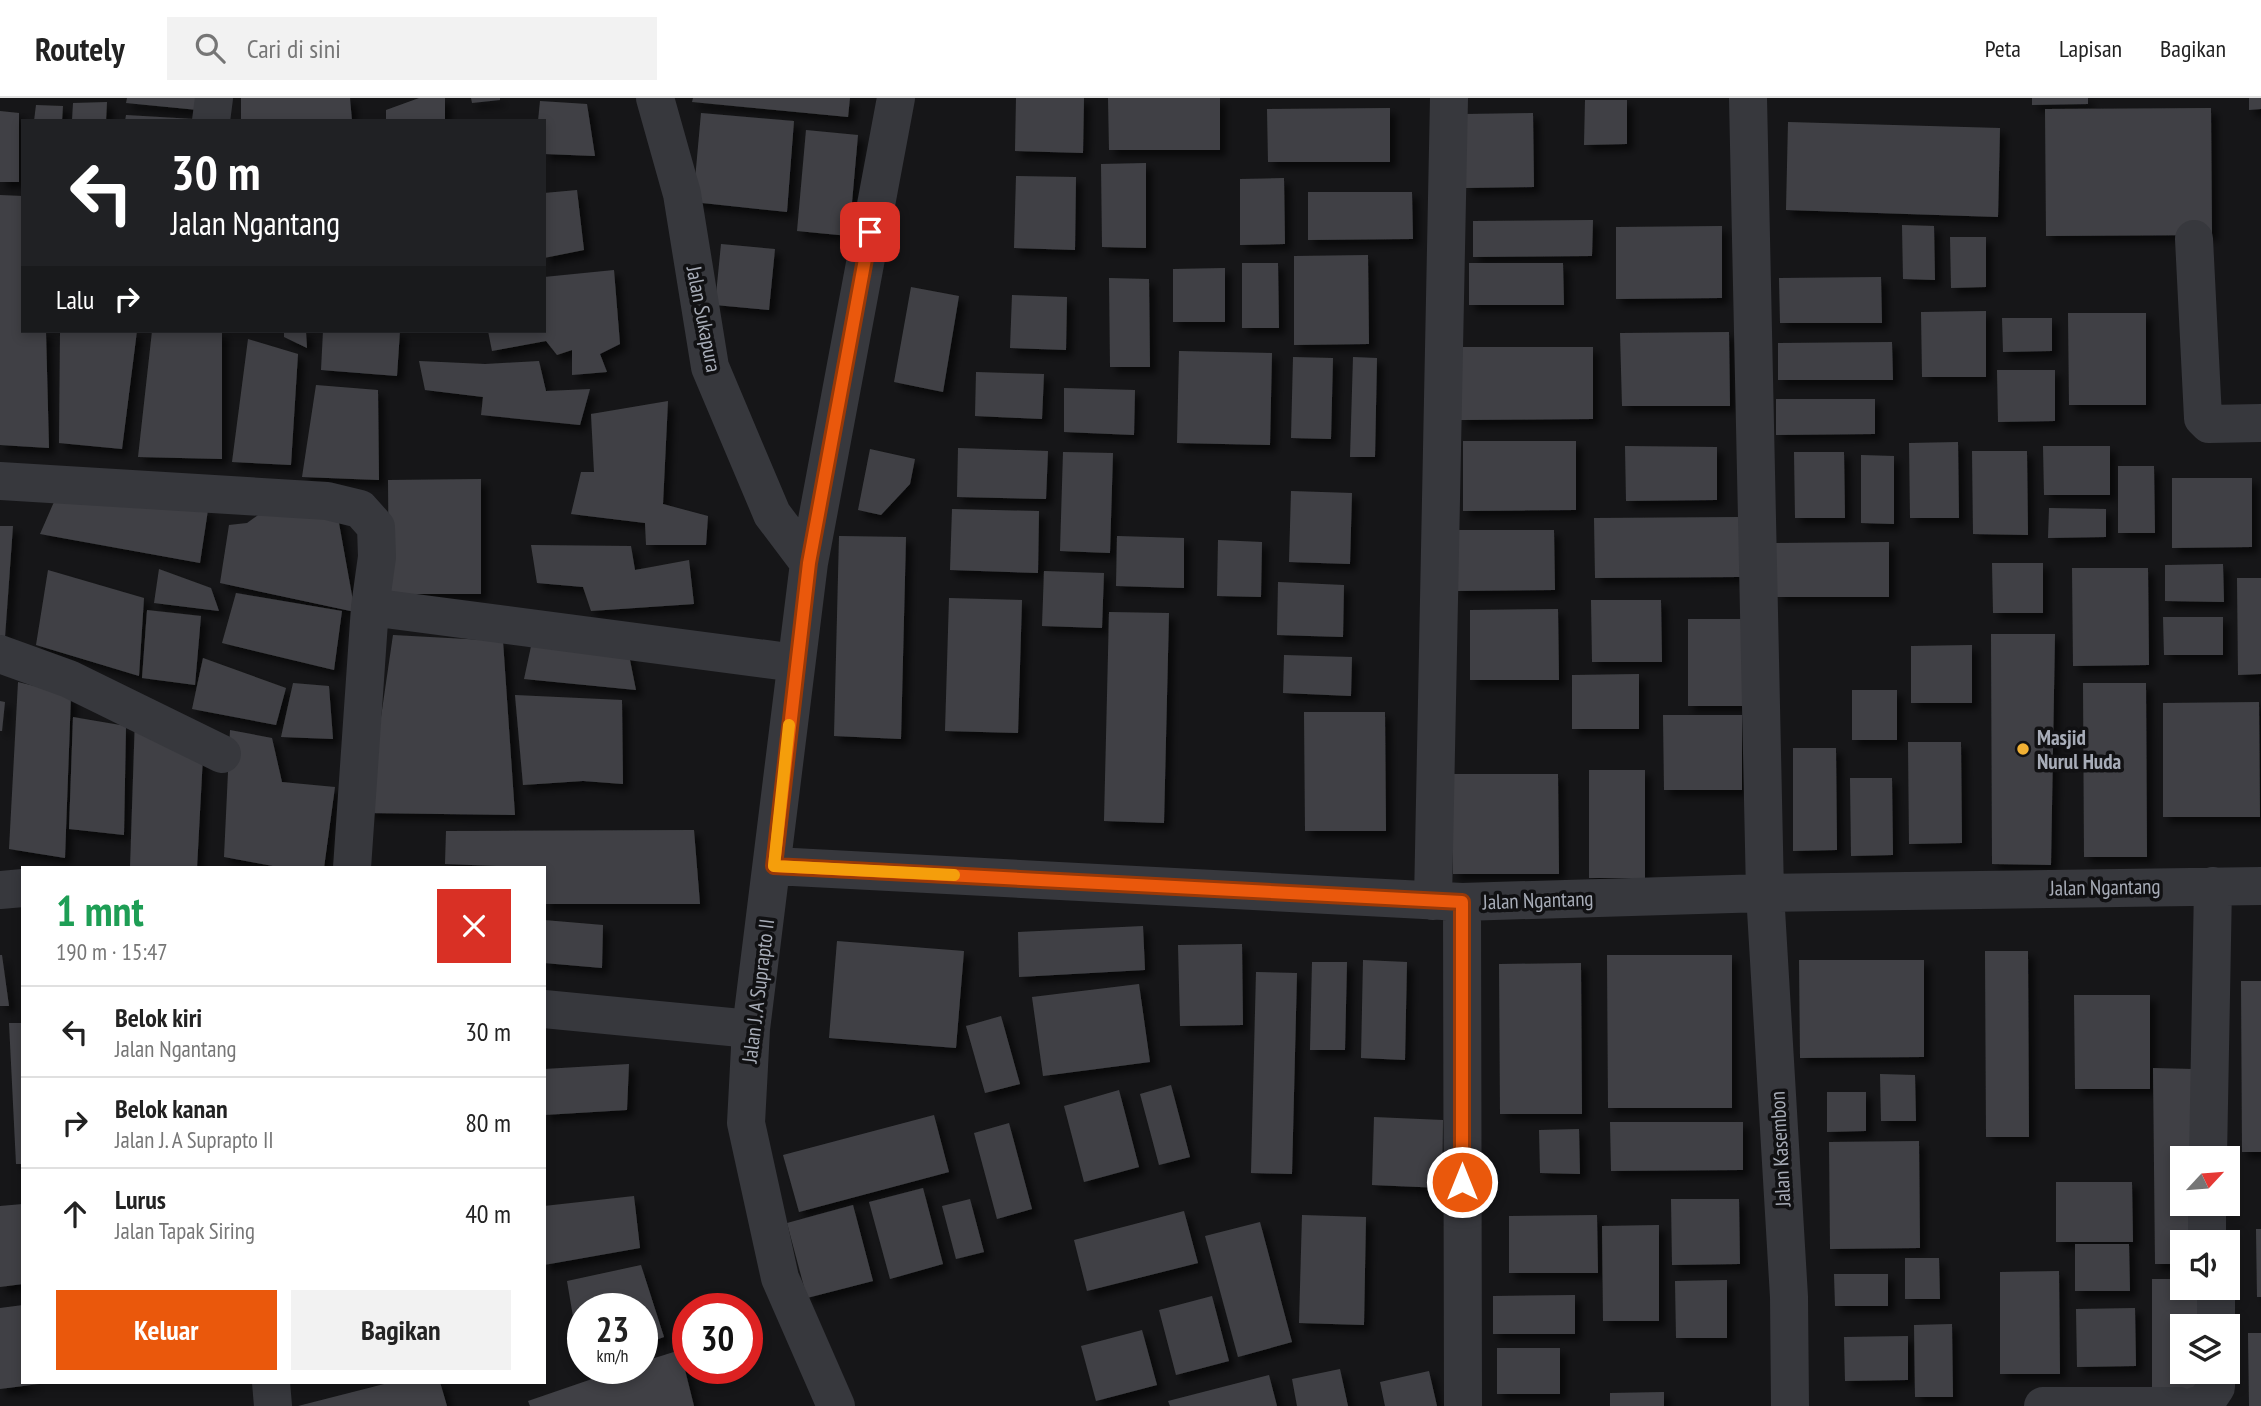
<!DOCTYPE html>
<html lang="id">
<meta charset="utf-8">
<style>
body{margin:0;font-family:"PT Sans Narrow",sans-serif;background:#f2f2f2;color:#222;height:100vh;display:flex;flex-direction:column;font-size:26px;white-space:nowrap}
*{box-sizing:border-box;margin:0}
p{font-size:23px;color:#767676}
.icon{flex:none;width:38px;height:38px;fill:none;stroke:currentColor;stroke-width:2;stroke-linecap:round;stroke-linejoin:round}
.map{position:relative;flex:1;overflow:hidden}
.sheet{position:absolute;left:21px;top:768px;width:525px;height:518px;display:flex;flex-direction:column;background:#fff;border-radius:0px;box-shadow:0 4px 10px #0003}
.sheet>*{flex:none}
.guide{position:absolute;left:21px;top:21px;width:525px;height:214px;border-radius:0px;box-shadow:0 4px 10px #0003;background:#202124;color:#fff;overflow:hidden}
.needle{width:46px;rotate:64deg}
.controls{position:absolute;left:2170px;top:1048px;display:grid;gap:14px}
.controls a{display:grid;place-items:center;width:70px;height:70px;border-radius:0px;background:#fff;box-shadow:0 4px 10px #0003;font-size:35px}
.speed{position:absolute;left:567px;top:1195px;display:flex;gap:14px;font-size:35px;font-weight:700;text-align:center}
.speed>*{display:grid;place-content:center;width:91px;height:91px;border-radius:50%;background:#fff;box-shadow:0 4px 10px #0003;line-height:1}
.speed small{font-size:18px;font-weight:400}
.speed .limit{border:10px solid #d22;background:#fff;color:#111}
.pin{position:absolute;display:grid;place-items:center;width:60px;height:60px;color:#fff;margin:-30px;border-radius:14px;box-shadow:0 4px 10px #0006}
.me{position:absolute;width:77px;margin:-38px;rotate:0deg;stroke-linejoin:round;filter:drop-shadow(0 0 5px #0008)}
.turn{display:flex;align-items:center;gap:24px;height:147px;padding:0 35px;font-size:32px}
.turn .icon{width:91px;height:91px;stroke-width:2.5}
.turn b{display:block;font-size:49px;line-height:60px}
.then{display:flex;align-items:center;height:66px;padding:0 35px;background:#0003;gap:14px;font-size:26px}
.round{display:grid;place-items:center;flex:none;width:74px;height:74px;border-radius:0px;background:#f2f2f2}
.summary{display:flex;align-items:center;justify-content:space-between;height:119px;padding:0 35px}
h1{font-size:42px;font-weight:700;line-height:52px;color:#1e9e55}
.action{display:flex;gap:14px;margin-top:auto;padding:14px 35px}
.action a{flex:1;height:80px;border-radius:0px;background:#ea580c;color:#fff;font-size:28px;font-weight:700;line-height:80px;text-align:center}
.action a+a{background:#f2f2f2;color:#222}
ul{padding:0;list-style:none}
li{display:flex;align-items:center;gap:21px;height:91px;padding:0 35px;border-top:2px solid #e0e0e0}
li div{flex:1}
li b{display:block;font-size:26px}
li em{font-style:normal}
header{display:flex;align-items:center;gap:42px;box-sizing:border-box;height:98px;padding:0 35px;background:#fff;border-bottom:2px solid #e0e0e0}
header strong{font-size:33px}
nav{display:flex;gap:38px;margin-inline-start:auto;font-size:24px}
.search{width:490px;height:63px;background:#f2f2f2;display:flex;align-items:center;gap:18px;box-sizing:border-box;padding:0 24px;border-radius:0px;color:#767676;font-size:26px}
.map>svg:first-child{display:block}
.building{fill:#404145;filter:url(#shadow)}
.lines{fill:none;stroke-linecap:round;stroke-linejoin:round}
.street{stroke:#37383d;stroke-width:38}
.route-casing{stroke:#983908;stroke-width:18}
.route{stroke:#ea580c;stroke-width:12}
.slow{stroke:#f59e0b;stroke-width:12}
.poi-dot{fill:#f2b134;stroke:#111113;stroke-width:2.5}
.labels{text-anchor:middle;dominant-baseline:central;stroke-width:7;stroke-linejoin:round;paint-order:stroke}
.street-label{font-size:21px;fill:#a8adb8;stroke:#111113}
.poi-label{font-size:21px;font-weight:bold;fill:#a8adb8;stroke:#111113;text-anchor:start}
</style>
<header>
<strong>Routely</strong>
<div class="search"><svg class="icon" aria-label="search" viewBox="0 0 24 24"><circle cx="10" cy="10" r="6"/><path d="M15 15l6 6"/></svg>Cari di sini</div>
<nav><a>Peta</a><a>Lapisan</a><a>Bagikan</a></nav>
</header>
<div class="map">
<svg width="2261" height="1308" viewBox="0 0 2261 1308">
<defs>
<filter id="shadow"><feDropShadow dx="6" dy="6" stdDeviation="3.5" flood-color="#0009"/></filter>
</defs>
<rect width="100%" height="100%" fill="#161618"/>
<path class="building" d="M 127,0 L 199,0 L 198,12 L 126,5 Z
M 241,0 L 350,0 L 352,23 L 241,23 Z
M 419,0 L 445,0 L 445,23 L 386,23 L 386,12 Z
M 471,0 L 500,0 L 500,2 L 472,5 Z
M 693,0 L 850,0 L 848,19 L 692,4 Z
M 1016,0 L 1084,0 L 1083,55 L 1015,53 Z
M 1108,0 L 1220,0 L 1220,52 L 1109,52 Z
M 2032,0 L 2088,0 L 2088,6 L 2032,7 Z
M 2249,0 L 2261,0 L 2261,11 L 2249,12 Z
M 1585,2 L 1627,2 L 1627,46 L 1584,47 Z
M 540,3 L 587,6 L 595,58 L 544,56 L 544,23 L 538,23 Z
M 107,4 L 106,23 L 72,23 L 73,5 Z
M 36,7 L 63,8 L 62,23 L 34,23 Z
M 1390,10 L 1390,64 L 1268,64 L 1267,11 Z
M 2211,10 L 2212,137 L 2046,138 L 2045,11 Z
M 0,13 L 19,15 L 19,84 L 0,84 Z
M 701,15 L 794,23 L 787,114 L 693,104 Z
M 1533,15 L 1534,89 L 1466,90 L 1465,16 Z
M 126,17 L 194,21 L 194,23 L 125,23 Z
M 1788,24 L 2000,30 L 1998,119 L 1786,112 Z
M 806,32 L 858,37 L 849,138 L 797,133 Z
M 1146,65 L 1146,150 L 1102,149 L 1101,66 Z
M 1016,78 L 1076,79 L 1075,152 L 1014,150 Z
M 1284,80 L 1285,146 L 1240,147 L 1240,81 Z
M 577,92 L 584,152 L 544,160 L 544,95 Z
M 1308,94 L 1412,94 L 1413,141 L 1308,142 Z
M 0,97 L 23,98 L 23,233 L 46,233 L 49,350 L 0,347 Z
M 1593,122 L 1592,158 L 1473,159 L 1473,123 Z
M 1902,127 L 1934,128 L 1935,182 L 1903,181 Z
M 1722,128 L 1722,200 L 1616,201 L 1616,129 Z
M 1950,139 L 1986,139 L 1986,189 L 1951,190 Z
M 721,146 L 775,151 L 769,212 L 715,207 Z
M 1368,157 L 1369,246 L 1294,247 L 1294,158 Z
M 1242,165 L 1278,165 L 1279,230 L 1242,230 Z
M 1469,165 L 1563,165 L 1564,207 L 1469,207 Z
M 1225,170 L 1225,224 L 1173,224 L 1173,171 Z
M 614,172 L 620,246 L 600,256 L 607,274 L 572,277 L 572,252 L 557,257 L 546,243 L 492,253 L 488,233 L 544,233 L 544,179 Z
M 1881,179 L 1882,225 L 1780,225 L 1779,180 Z
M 1109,180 L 1149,181 L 1150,269 L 1110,269 Z
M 911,189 L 959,198 L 943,294 L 894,284 Z
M 1012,197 L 1067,199 L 1066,252 L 1010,250 Z
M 1986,213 L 1986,279 L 1922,279 L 1921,214 Z
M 2068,215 L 2146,215 L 2146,307 L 2069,307 Z
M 2002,220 L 2052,220 L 2052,253 L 2003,254 Z
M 60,233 L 137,233 L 122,351 L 59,345 Z
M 152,233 L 222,233 L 222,361 L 138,359 Z
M 284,233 L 306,233 L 307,250 L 284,239 Z
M 323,233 L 400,233 L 397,278 L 321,272 Z
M 1729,234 L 1730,308 L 1622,308 L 1620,235 Z
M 248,241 L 298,256 L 291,367 L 232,364 Z
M 1892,244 L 1893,282 L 1778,282 L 1778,245 Z
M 1460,249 L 1593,249 L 1593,321 L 1461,322 Z
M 1179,253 L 1272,255 L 1270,347 L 1177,345 Z
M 1293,259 L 1333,260 L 1331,341 L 1291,340 Z
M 1353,259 L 1377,260 L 1375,359 L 1350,359 Z
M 419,263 L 485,266 L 539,263 L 546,293 L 590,291 L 580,327 L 481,317 L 483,299 L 425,292 Z
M 1997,272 L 2055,272 L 2055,323 L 1998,324 Z
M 976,274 L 1044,276 L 1042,321 L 975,318 Z
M 316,287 L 378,292 L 379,382 L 302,379 Z
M 1064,290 L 1135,292 L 1134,337 L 1064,334 Z
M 1776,301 L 1875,301 L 1875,336 L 1776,337 Z
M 668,303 L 663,406 L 708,418 L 706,447 L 646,447 L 645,425 L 571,416 L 581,374 L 594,374 L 591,316 Z
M 1463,343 L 1576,343 L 1576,412 L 1463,413 Z
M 1958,344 L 1959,420 L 1910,420 L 1909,345 Z
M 1625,348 L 1717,349 L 1717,402 L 1626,403 Z
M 2043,348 L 2110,348 L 2110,397 L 2044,397 Z
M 958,350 L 1048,353 L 1046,401 L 957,399 Z
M 870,351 L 915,361 L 910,386 L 881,417 L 858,412 Z
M 1972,353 L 2027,353 L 2028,437 L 1973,436 Z
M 1063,354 L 1113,355 L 1110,455 L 1060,453 Z
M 1794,354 L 1844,354 L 1845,420 L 1795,420 Z
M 1861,357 L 1894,358 L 1894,426 L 1861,425 Z
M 2118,368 L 2154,368 L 2155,435 L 2118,435 Z
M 2172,380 L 2252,380 L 2252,449 L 2172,450 Z
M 481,381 L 481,496 L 389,496 L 388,382 Z
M 1291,393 L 1352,395 L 1350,466 L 1289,464 Z
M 57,397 L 208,412 L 200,465 L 40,436 Z
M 275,405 L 337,414 L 355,514 L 220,485 L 229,427 L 247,425 Z
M 2049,410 L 2106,411 L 2106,439 L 2048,440 Z
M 952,411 L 1039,413 L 1038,475 L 950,472 Z
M 1739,419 L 1740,479 L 1595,480 L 1594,420 Z
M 0,428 L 13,428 L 5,539 L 0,537 Z
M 1455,432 L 1554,432 L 1555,492 L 1456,493 Z
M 839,438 L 906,439 L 901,641 L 834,638 Z
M 1117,438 L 1184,440 L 1184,490 L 1116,488 Z
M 1218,442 L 1262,444 L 1261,499 L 1217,498 Z
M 1889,444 L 1889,499 L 1777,499 L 1775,445 Z
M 531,447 L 631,448 L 635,472 L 689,462 L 694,506 L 591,513 L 583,489 L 537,485 Z
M 1992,465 L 2043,465 L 2043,515 L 1993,515 Z
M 2223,466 L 2224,504 L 2165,503 L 2165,467 Z
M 2072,470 L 2148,470 L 2149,567 L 2073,568 Z
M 159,471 L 211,490 L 219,513 L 154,505 Z
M 48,472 L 144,500 L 139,578 L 36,547 Z
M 1044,473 L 1104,475 L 1102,530 L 1042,528 Z
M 2237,480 L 2261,480 L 2261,576 L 2238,577 Z
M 1278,484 L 1344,487 L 1343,539 L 1277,537 Z
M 236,495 L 342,513 L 334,572 L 222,545 Z
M 949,500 L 1022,502 L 1018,635 L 945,633 Z
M 1591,502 L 1661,502 L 1662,564 L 1592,564 Z
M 1558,511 L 1559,582 L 1470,582 L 1470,512 Z
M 147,512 L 201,518 L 195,587 L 142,580 Z
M 1109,514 L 1169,515 L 1164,725 L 1104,723 Z
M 2163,519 L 2223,519 L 2223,557 L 2164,557 Z
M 1688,521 L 1756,521 L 1757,608 L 1688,608 Z
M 1991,536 L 2055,536 L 2051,767 L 1992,766 Z
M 393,537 L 503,543 L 515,717 L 367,715 Z
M 533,539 L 628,552 L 636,592 L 524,581 Z
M 1972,547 L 1972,605 L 1911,605 L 1911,548 Z
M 1284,557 L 1352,559 L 1351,598 L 1283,595 Z
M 203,560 L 286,590 L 276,627 L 192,611 Z
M 1639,576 L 1639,631 L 1572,631 L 1572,577 Z
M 18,584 L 71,597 L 65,760 L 9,751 Z
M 293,585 L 329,588 L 333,641 L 281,639 Z
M 2083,585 L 2146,585 L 2147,759 L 2084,759 Z
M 1852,592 L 1897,592 L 1897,642 L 1852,642 Z
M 515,597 L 622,602 L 623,686 L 583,683 L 523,687 Z
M 0,603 L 5,604 L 2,633 L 0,633 Z
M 2259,604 L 2260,719 L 2163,719 L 2163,605 Z
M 1304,614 L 1385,614 L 1386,733 L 1305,733 Z
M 1663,617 L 1742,617 L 1742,692 L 1664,692 Z
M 73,619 L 126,628 L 124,737 L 69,731 Z
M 135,620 L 203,658 L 197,770 L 130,770 Z
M 230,632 L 272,640 L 282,684 L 335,689 L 324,770 L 284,770 L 224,759 Z
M 1908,644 L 1961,644 L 1962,745 L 1909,746 Z
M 1793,650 L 1836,650 L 1837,752 L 1793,753 Z
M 1589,672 L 1645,672 L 1645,780 L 1589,780 Z
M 1452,676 L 1558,676 L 1559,776 L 1453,776 Z
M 1850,680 L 1892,680 L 1893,757 L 1851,758 Z
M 694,732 L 700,806 L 544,806 L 544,770 L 445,766 L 446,733 Z
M 544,822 L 603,827 L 602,870 L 544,865 Z
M 1143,828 L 1145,872 L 1019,879 L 1018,834 Z
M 837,843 L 964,853 L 956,950 L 829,940 Z
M 1242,846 L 1243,927 L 1180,928 L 1178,847 Z
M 1985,853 L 2028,853 L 2029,1039 L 1986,1039 Z
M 0,857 L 2,857 L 9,908 L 0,908 Z
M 1607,857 L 1732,857 L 1732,1010 L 1608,1010 Z
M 1363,862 L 1407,864 L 1405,962 L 1361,960 Z
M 1799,862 L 1924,862 L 1924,959 L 1800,960 Z
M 1312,864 L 1347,864 L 1345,952 L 1310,952 Z
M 1581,865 L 1582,1016 L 1500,1016 L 1499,866 Z
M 1256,874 L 1297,875 L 1292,1076 L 1251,1075 Z
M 2241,883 L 2261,883 L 2261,1054 L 2242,1054 Z
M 1139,886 L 1150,964 L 1043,978 L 1032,899 Z
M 2074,897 L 2150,897 L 2150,991 L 2075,991 Z
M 1001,918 L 1020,986 L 985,995 L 966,928 Z
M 9,925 L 23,925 L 23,1066 L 16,1066 Z
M 629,966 L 627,1012 L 544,1017 L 544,971 Z
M 2153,970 L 2193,971 L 2194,1060 L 2182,1060 L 2182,1106 L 2194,1106 L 2195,1144 L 2182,1144 L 2182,1166 L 2155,1166 Z
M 1880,976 L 1915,977 L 1916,1023 L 1881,1023 Z
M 1171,987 L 1190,1059 L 1159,1067 L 1140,996 Z
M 1119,992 L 1139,1069 L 1084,1084 L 1064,1008 Z
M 1827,994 L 1866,994 L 1866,1033 L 1827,1034 Z
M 934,1017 L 949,1074 L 799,1114 L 783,1057 Z
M 1374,1019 L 1443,1022 L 1442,1090 L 1372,1087 Z
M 1610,1024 L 1743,1024 L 1743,1072 L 1611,1073 Z
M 1009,1025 L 1032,1111 L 997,1121 L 974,1035 Z
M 1579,1031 L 1580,1076 L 1540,1075 L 1539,1032 Z
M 1919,1043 L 1920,1150 L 1830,1151 L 1829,1044 Z
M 2056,1084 L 2132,1084 L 2133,1144 L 2056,1144 Z
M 923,1090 L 943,1166 L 890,1181 L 869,1104 Z
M 634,1098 L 640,1150 L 544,1167 L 544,1108 Z
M 970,1101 L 984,1154 L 956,1161 L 942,1108 Z
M 1671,1101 L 1739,1101 L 1740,1166 L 1672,1167 Z
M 23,1106 L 23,1186 L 0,1189 L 0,1108 Z
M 853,1107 L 873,1183 L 807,1200 L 787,1125 Z
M 1184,1113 L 1198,1165 L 1087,1193 L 1074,1142 Z
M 1302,1117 L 1366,1119 L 1364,1227 L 1299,1225 Z
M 1597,1117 L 1598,1175 L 1509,1175 L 1509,1118 Z
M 1260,1124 L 1292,1244 L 1238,1259 L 1205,1138 Z
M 1659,1127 L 1659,1223 L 1603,1223 L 1602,1128 Z
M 2256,1131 L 2261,1131 L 2261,1199 L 2257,1199 Z
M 2075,1146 L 2129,1146 L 2130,1193 L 2075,1193 Z
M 1905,1160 L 1939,1160 L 1940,1201 L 1905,1201 Z
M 641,1167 L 664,1239 L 642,1247 L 642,1211 L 583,1211 L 581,1266 L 567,1183 Z
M 2059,1173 L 2060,1276 L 2000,1276 L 2000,1174 Z
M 1834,1176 L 1888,1176 L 1888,1208 L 1835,1208 Z
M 2152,1181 L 2182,1181 L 2182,1190 L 2202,1190 L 2202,1228 L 2182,1228 L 2182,1274 L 2203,1274 L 2203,1298 L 2152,1298 Z
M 1727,1182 L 1727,1240 L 1676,1240 L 1675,1183 Z
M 1575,1197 L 1575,1236 L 1493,1236 L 1493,1198 Z
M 1212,1198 L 1229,1263 L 1176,1277 L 1159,1212 Z
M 23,1207 L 23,1284 L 39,1286 L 0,1291 L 0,1210 Z
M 2135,1210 L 2136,1268 L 2077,1269 L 2076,1211 Z
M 1952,1226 L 1953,1299 L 1915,1299 L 1914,1227 Z
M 1142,1232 L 1157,1287 L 1096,1303 L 1081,1248 Z
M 2248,1235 L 2261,1235 L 2261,1308 L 2249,1308 Z
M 1908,1238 L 1908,1282 L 1845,1283 L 1844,1239 Z
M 1497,1250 L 1560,1250 L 1560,1296 L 1497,1296 Z
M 680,1252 L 694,1308 L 530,1308 L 528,1303 L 624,1270 L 642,1270 L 642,1264 Z
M 1340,1271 L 1348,1308 L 1297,1308 L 1292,1281 Z
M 1429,1273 L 1437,1308 L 1385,1308 L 1380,1284 Z
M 1269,1277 L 1277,1308 L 1170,1308 L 1168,1303 Z
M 392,1284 L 440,1284 L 447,1308 L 298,1308 Z
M 1664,1294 L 1664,1308 L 1610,1308 L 1610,1295 Z"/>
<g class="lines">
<path class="street" d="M 655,0 L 682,96 L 710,269 L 772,416 L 809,465
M 1748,0 L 1765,795 L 1789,1199 L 1790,1308
M 211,23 L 214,0
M 2194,141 L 2203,320 L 2209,326 L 2261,325
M 0,383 L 327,403 L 360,411 L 376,429 L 377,459 L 370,509 L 352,770
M 370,509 L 796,565
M 0,556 L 69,581 L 222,656
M 774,768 L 1462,804 L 1765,795 L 2261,788
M 0,792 L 23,790
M 1433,803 L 1449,0
M 1462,804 L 1463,1308
M 544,911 L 751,931
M 2208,1060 L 2213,788
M 2207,1144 L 2207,1106
M 2216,1228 L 2216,1190
M 271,1284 L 273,1308
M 836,1308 L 780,1180 L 746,1025 L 751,931 L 809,465 L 896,0
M 2043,1308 L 2179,1308
M 2195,1308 L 2206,1304 L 2216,1289 L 2216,1274"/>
</g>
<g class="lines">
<defs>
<path id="route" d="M 870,134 L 809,465 L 774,768 L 1462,804 L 1462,1084"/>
</defs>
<use href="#route" class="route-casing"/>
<use href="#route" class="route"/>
<path class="slow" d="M 789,627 L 774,768 L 954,777"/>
</g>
<circle class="poi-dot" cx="2023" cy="651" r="7"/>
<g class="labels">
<g class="street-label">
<text transform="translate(704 221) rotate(79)">Jalan Sukapura</text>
<text transform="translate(2105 789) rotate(-1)">Jalan Ngantang</text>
<text transform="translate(1538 802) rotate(-2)">Jalan Ngantang</text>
<text transform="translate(758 893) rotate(-83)">Jalan J. A Suprapto II</text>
<text transform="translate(1780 1051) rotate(-93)">Jalan Kasembon</text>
</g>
<g class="poi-label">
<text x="2037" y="639">Masjid<tspan x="2037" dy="24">Nurul Huda</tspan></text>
</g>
</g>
</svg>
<div class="controls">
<a><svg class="needle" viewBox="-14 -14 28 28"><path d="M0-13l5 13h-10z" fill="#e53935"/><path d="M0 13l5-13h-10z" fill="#767676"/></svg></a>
<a><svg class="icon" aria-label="sound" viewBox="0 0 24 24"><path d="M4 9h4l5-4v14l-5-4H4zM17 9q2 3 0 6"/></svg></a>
<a><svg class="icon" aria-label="layers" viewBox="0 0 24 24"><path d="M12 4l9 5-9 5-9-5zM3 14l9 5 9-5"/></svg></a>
</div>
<div class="speed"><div>23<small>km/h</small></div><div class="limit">30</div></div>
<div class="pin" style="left:870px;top:134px;background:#d93025"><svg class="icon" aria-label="arrive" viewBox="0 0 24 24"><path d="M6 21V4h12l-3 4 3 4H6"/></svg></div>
<svg class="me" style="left:1462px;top:1084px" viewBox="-20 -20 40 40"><circle r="17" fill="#ea580c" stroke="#fff" stroke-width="3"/><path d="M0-11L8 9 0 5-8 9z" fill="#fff"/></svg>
<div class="guide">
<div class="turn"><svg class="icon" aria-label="left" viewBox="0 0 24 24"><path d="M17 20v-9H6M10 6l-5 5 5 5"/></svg><div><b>30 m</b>Jalan Ngantang</div></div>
<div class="then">Lalu<svg class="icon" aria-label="right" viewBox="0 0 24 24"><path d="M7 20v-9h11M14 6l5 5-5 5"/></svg></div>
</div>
<section class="sheet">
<div class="summary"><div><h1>1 mnt</h1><p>190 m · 15:47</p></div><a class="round" style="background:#d93025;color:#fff"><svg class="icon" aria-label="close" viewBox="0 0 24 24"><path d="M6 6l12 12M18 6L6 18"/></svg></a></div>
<ul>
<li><svg class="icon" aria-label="left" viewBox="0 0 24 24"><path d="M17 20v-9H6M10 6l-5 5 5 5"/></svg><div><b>Belok kiri</b><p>Jalan Ngantang</p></div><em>30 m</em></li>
<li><svg class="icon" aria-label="right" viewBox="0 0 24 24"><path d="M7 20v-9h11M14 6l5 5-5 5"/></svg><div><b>Belok kanan</b><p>Jalan J. A Suprapto II</p></div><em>80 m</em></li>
<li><svg class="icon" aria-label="ahead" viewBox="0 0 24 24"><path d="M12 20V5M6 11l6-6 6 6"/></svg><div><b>Lurus</b><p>Jalan Tapak Siring</p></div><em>40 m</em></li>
</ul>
<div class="action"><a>Keluar</a><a>Bagikan</a></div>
</section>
</div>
